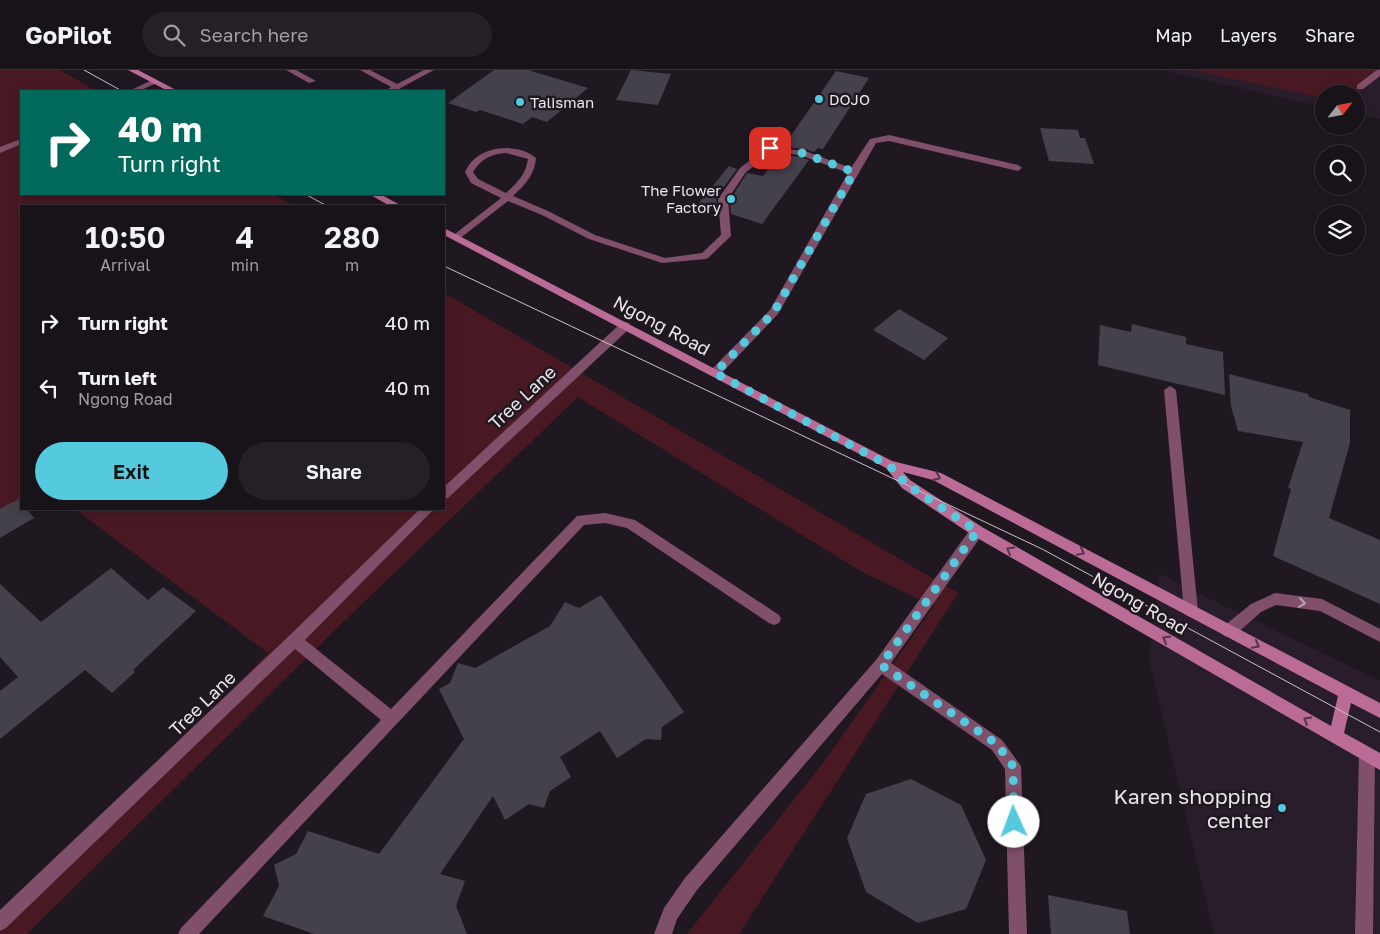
<!DOCTYPE html>
<style>
body{margin:0;font-family:"Golos Text",sans-serif;background:#252026;color:#f1f3f6;height:100vh;display:flex;flex-direction:column;font-size:19px;white-space:nowrap}
*{box-sizing:border-box;margin:0}
p{font-size:16px;color:#9f9ea2}
.icon{flex:none;width:28px;height:28px;fill:none;stroke:currentColor;stroke-width:2;stroke-linecap:round;stroke-linejoin:round}
.map{position:relative;flex:1;overflow:hidden}
.sheet{position:absolute;left:20px;top:135px;width:425px;height:305px;display:flex;flex-direction:column;background:#181219;border-radius:0px;box-shadow:0 2px 12px #0003,0 0 0 1px #363238}
.sheet>*{flex:none}
.guide{position:absolute;left:20px;top:20px;width:425px;height:105px;border-radius:0px;box-shadow:0 2px 12px #0003,0 0 0 1px #363238;background:#00695c;color:#fff;overflow:hidden}
.needle{width:32px;rotate:58deg}
.buttons{position:absolute;left:1315px;top:15px;display:grid;gap:10px}
.buttons a{display:grid;place-items:center;width:50px;height:50px;border-radius:50%;background:#181219;box-shadow:0 2px 12px #0003,0 0 0 1px #363238;font-size:25px}
.pin{position:absolute;display:grid;place-items:center;width:42px;height:42px;color:#fff;margin:-21px;border-radius:10px;box-shadow:0 2px 8px #0006}
.me{position:absolute;width:55px;margin:-28px;rotate:358deg;stroke-linejoin:round;filter:drop-shadow(0 0 4px #0008)}
.turn{display:flex;align-items:center;gap:18px;height:105px;padding:0 15px;font-size:22px}
.turn .icon{width:65px;height:65px;stroke-width:2.5}
.turn b{display:block;font-size:35px;line-height:42px}
.eta{display:flex;justify-content:space-evenly;align-items:center;height:85px;text-align:center}
.eta b{font-size:30px;font-weight:600;line-height:35px}
.button{display:flex;gap:10px;margin-top:auto;padding:10px 15px}
.button a{flex:1;height:58px;border-radius:30px;background:#55cadf;color:#111;font-size:20px;font-weight:600;line-height:58px;text-align:center}
.button a+a{background:#252026;color:#f1f3f6}
ul{padding:0;list-style:none}
li{display:flex;align-items:center;gap:15px;height:65px;padding:0 15px}
li div{flex:1}
li b{display:block;font-size:19px}
li em{font-style:normal}
header{display:flex;align-items:center;gap:30px;box-sizing:border-box;height:70px;padding:0 25px;background:#181219;border-bottom:1px solid #363238}
header strong{font-size:24px}
nav{display:flex;gap:28px;margin-inline-start:auto;font-size:18px}
.search{width:350px;height:45px;background:#252026;display:flex;align-items:center;gap:12px;box-sizing:border-box;padding:0 18px;border-radius:28px;color:#9f9ea2;font-size:19px}
.map>svg:first-child{display:block}
.built{fill:#2a1d2b}
.green{fill:#491923}
.building{fill:#44404c}
.lines{fill:none;stroke-linecap:round;stroke-linejoin:round}
.lane{fill:#804f6a;fill-rule:evenodd}
.street{fill:#804f6a;fill-rule:evenodd}
.secondary{fill:#ba6c97;fill-rule:evenodd}
.tram{stroke:#c9c2c9;stroke-width:1}
.oneway{stroke:#56354a}
.oneway2{stroke:#bba2b1}
.route{stroke:#55cadf;stroke-width:9;stroke-dasharray:0 16.2}
.poi-dot{fill:#55cadf;stroke:#201821;stroke-width:2}
.labels{text-anchor:middle;dominant-baseline:central;stroke-width:5;stroke-linejoin:round;paint-order:stroke}
.far-poi-label{font-size:15px;fill:#ebe5eb;stroke:#201821;text-anchor:start}
.street-label{font-size:18px;fill:#ebe5eb;stroke:#201821}
.near-poi-label{font-size:21px;fill:#ebe5eb;stroke:#201821;text-anchor:end}
</style>
<header>
<strong>GoPilot</strong>
<div class="search"><svg class="icon" aria-label="search" viewBox="0 0 24 24"><circle cx="10" cy="10" r="6"/><path d="M15 15l6 6"/></svg>Search here</div>
<nav><a>Map</a><a>Layers</a><a>Share</a></nav>
</header>
<div class="map">
<svg width="1380" height="864" viewBox="0 0 1380 864">
<rect width="100%" height="100%" fill="#201821"/>
<path class="built" d="M 1161,0 L 1380,0 L 1380,49 L 1356,44 L 1356,24 L 1324,24 L 1324,37 Z
M 1159,504 L 1380,611 L 1380,864 L 1214,864 L 1149,589 Z"/>
<path class="green" d="M 0,0 L 60,0 L 96,21 L 21,21 L 21,124 L 273,124 L 294,136 L 21,136 L 21,439 L 25,439 L 0,457 Z
M 1192,0 L 1380,0 L 1380,6 L 1356,24 L 1324,24 L 1324,28 Z
M 444,223 L 958,523 L 739,864 L 687,864 L 823,693 L 934,536 L 864,503 L 578,327 L 344,551 L 27,864 L 0,864 L 0,862 L 268,583 L 75,439 L 444,439 Z"/>
<path class="building" d="M 494,0 L 528,0 L 588,18 L 547,52 L 532,47 L 523,54 L 480,40 L 476,42 L 448,33 Z
M 631,0 L 671,4 L 658,35 L 616,30 Z
M 836,1 L 869,8 L 823,79 L 818,78 L 814,82 L 805,79 L 783,77 Z
M 1040,58 L 1078,60 L 1080,68 L 1085,68 L 1094,94 L 1049,91 Z
M 778,84 L 800,87 L 809,90 L 762,154 L 731,144 L 730,130 L 747,103 L 763,106 Z
M 729,96 L 737,99 L 716,128 L 717,140 L 698,134 Z
M 899,239 L 948,268 L 924,290 L 873,260 Z
M 1132,254 L 1186,267 L 1186,274 L 1223,282 L 1225,325 L 1098,295 L 1100,255 L 1131,262 Z
M 1229,304 L 1308,324 L 1309,327 L 1350,340 L 1350,373 L 1329,448 L 1380,470 L 1380,534 L 1273,486 L 1291,419 L 1288,418 L 1303,372 L 1238,361 L 1231,336 Z
M 20,428 L 21,439 L 27,439 L 34,448 L 0,468 L 0,439 Z
M 111,498 L 148,530 L 163,517 L 196,541 L 133,600 L 135,602 L 112,623 L 85,600 L 0,669 L 0,621 L 18,607 L 0,587 L 0,514 L 41,552 Z
M 601,525 L 684,642 L 662,657 L 661,670 L 646,669 L 617,688 L 600,661 L 560,687 L 571,707 L 550,721 L 544,738 L 529,734 L 505,750 L 493,726 L 440,804 L 465,811 L 456,836 L 467,864 L 314,864 L 263,846 L 279,816 L 274,795 L 296,784 L 308,761 L 379,784 L 464,669 L 439,619 L 450,613 L 458,593 L 475,598 L 550,556 L 565,532 L 579,538 Z
M 911,709 L 961,735 L 986,790 L 966,839 L 918,853 L 866,822 L 847,768 L 866,724 Z
M 1048,825 L 1127,841 L 1130,864 L 1051,864 Z"/>
<g class="lines">
<path class="lane" d="M 286,0 L 296,0 L 316,11 L 309,13 Z
M 360,0 L 370,0 L 397,14 L 424,0 L 434,0 L 395,21 L 385,21 L 391,17 Z
M 1377,0 L 1380,0 L 1380,6 L 1363,19 L 1357,19 L 1357,15 Z
M 152,10 L 159,12 L 139,21 L 129,21 Z
M 889,65 L 1018,95 L 1022,98 L 1018,101 L 889,71 L 876,73 L 778,244 L 719,306 L 715,307 L 709,303 L 711,300 L 770,240 L 848,103 L 800,85 L 773,82 L 746,102 L 728,129 L 731,166 L 708,188 L 705,189 L 662,193 L 589,169 L 542,145 L 508,131 L 459,169 L 453,169 L 451,167 L 501,128 L 471,113 L 465,102 C 468,96 471,91 477,87 C 493,75 522,75 536,88 C 535,104 525,115 513,126 L 548,141 L 595,165 L 665,188 L 702,183 L 721,165 L 718,129 L 740,98 L 768,77 L 805,81 L 851,98 L 870,69 ZM 506,83 L 528,89 C 526,104 517,113 506,123 L 478,109 L 473,102 C 481,89 491,84 506,83 Z
M 21,69 L 21,74 L 0,83 L 0,77 Z
M 1170,316 L 1176,320 L 1198,541 L 1196,545 L 1191,547 L 1186,545 L 1184,541 L 1164,320 Z
M 1275,523 L 1322,529 L 1380,559 L 1380,572 L 1320,541 L 1276,535 L 1261,542 L 1234,566 L 1229,567 L 1224,566 L 1222,561 L 1224,556 L 1251,534 Z
M 1367,676 L 1372,679 L 1375,684 L 1373,864 L 1355,864 L 1359,684 L 1362,679 Z"/>
<path class="street" d="M 625,252 L 629,253 L 630,256 L 629,259 L 448,428 L 444,429 L 444,417 L 621,253 Z
M 420,439 L 434,439 L 305,570 L 391,639 L 577,446 L 605,443 L 635,450 L 779,545 L 781,549 L 779,553 L 774,555 L 769,553 L 627,458 L 605,453 L 584,455 L 199,864 L 178,864 L 181,858 L 381,650 L 295,579 L 6,858 L 0,861 L 0,840 L 290,565 Z
M 977,456 L 982,457 L 983,461 L 982,465 L 891,593 L 1002,670 L 1021,696 L 1027,864 L 1009,864 L 1005,699 L 992,680 L 882,604 L 697,820 L 677,849 L 672,864 L 654,864 L 664,838 L 685,808 L 876,590 L 972,457 Z"/>
<path class="secondary" d="M 128,0 L 138,0 L 178,21 L 168,21 Z
M 369,124 L 380,124 L 402,136 L 390,136 Z
M 444,158 L 892,391 L 941,403 L 1380,633 L 1380,648 L 1351,633 L 1344,663 L 1380,683 L 1380,700 L 972,465 L 902,418 L 886,398 L 444,165 ZM 903,402 L 933,410 L 1338,626 L 1331,656 L 982,457 L 910,410 Z"/>
<path class="tram" d="M 84,0 L 122,21
M 305,124 L 327,136
M 444,196 L 1042,479 L 1380,662"/>
</g>
<defs><path id="oneway-chevron" d="M-2-3.5L2.5 0L-2 3.5" fill="none" stroke-width="1.6" stroke-linecap="round" stroke-linejoin="round" transform="scale(1.25)"/></defs>
<g class="oneway">
<use href="#oneway-chevron" transform="translate(937 407) rotate(23)"/>
<use href="#oneway-chevron" transform="translate(1010 480) rotate(-150)"/>
<use href="#oneway-chevron" transform="translate(1081 482) rotate(28)"/>
<use href="#oneway-chevron" transform="translate(1166 569) rotate(-150)"/>
<use href="#oneway-chevron" transform="translate(1256 575) rotate(28)"/>
<use href="#oneway-chevron" transform="translate(1307 650) rotate(-150)"/>
</g>
<use class="oneway2" href="#oneway-chevron" transform="translate(1302 533) rotate(8)"/>
<g class="lines">
<path class="route" d="M 770,78 L 802,83 L 854,102 L 774,242 L 715,303 L 890,396 L 906,414 L 977,461 L 881,595 L 997,674 L 1013,696 L 1014,752"/>
</g>
<g class="poi-dot">
<circle cx="819" cy="29" r="5"/>
<circle cx="520" cy="32" r="5"/>
<circle cx="731" cy="129" r="5"/>
<circle cx="1282" cy="738" r="5"/>
</g>
<g class="labels">
<g class="far-poi-label">
<text x="829" y="29">DOJO</text>
<text x="530" y="32">Talisman</text>
<text x="721" y="120" text-anchor="end">The Flower<tspan x="721" dy="17">Factory</tspan></text>
</g>
<g class="street-label">
<text transform="translate(662 255) rotate(28)">Ngong Road</text>
<text transform="translate(522 327) rotate(-43)">Tree Lane</text>
<text transform="translate(1140 533) rotate(30)">Ngong Road</text>
<text transform="translate(202 633) rotate(-44)">Tree Lane</text>
</g>
<g class="near-poi-label">
<text x="1272" y="726">Karen shopping<tspan x="1272" dy="24">center</tspan></text>
</g>
</g>
</svg>
<div class="buttons">
<a><svg class="needle" viewBox="-14 -14 28 28"><path d="M0-13l5 13h-10z" fill="#e53935"/><path d="M0 13l5-13h-10z" fill="#9f9ea2"/></svg></a>
<a><svg class="icon" aria-label="search" viewBox="0 0 24 24"><circle cx="10" cy="10" r="6"/><path d="M15 15l6 6"/></svg></a>
<a><svg class="icon" aria-label="layers" viewBox="0 0 24 24"><path d="M12 4l9 5-9 5-9-5zM3 14l9 5 9-5"/></svg></a>
</div>
<div class="pin" style="left:770px;top:78px;background:#d93025"><svg class="icon" aria-label="arrive" viewBox="0 0 24 24"><path d="M6 21V4h12l-3 4 3 4H6"/></svg></div>
<svg class="me" style="left:1014px;top:752px" viewBox="-20 -20 40 40"><circle r="19" fill="#fff"/><path d="M0-13L10 11 0 6-10 11z" fill="#55cadf"/></svg>
<div class="guide">
<div class="turn"><svg class="icon" aria-label="right" viewBox="0 0 24 24"><path d="M7 20v-9h11M14 6l5 5-5 5"/></svg><div><b>40 m</b>Turn right</div></div>
</div>
<section class="sheet">
<div class="eta">
<div><b>10:50</b><p>Arrival</p></div>
<div><b>4</b><p>min</p></div>
<div><b>280</b><p>m</p></div>
</div>
<ul>
<li><svg class="icon" aria-label="right" viewBox="0 0 24 24"><path d="M7 20v-9h11M14 6l5 5-5 5"/></svg><div><b>Turn right</b></div><em>40 m</em></li>
<li><svg class="icon" aria-label="left" viewBox="0 0 24 24"><path d="M17 20v-9H6M10 6l-5 5 5 5"/></svg><div><b>Turn left</b><p>Ngong Road</p></div><em>40 m</em></li>
</ul>
<div class="button"><a>Exit</a><a>Share</a></div>
</section>
</div>
